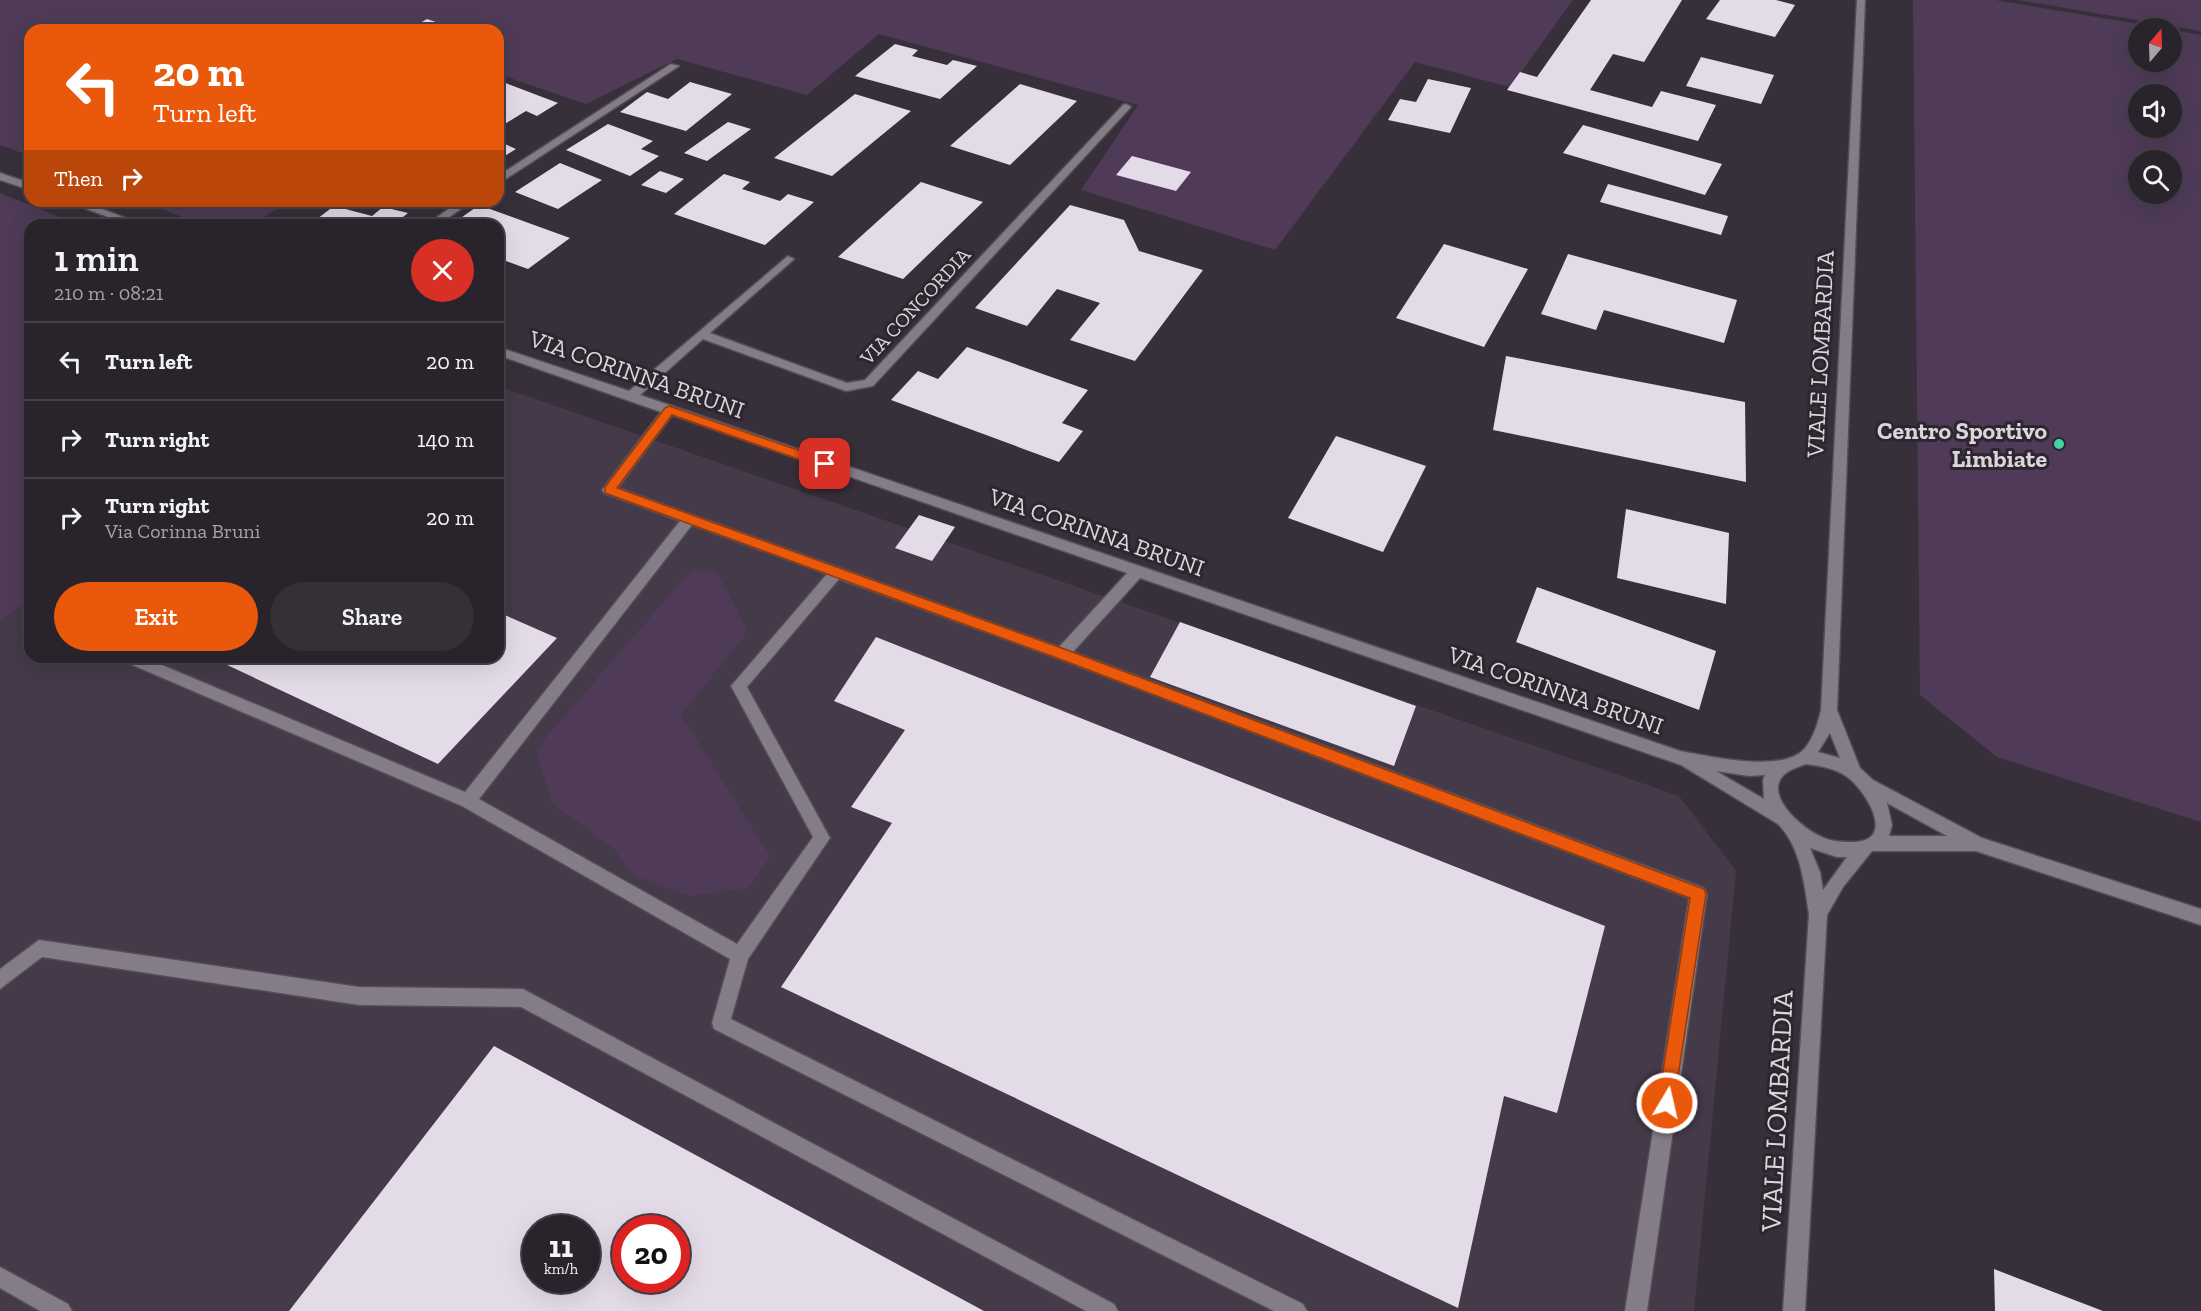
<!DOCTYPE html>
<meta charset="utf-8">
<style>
body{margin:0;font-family:"Zilla Slab",serif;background:#353038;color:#f1f3f6;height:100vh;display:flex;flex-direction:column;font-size:22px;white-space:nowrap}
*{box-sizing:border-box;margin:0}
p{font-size:20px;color:#a5a4a9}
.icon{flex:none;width:33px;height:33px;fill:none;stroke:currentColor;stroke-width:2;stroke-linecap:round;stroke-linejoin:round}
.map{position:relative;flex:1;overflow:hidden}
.panel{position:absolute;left:24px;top:219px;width:480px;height:444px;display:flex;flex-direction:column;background:#29242c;border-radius:18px;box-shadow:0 6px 24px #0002,0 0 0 2px #454148}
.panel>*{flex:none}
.top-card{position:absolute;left:24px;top:24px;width:480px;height:183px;border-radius:18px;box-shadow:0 6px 24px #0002,0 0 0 2px #454148;background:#ea580c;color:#fff;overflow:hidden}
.needle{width:39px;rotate:19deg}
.controls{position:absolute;left:2128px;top:18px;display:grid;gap:12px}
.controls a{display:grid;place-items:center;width:54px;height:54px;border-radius:50%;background:#29242c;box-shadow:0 6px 24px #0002,0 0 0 2px #454148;font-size:30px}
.speed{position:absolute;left:522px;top:1215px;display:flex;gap:12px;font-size:30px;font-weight:700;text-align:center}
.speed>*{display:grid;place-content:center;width:78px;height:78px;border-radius:50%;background:#29242c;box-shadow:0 6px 24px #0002,0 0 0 2px #454148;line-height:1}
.speed small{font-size:15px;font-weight:400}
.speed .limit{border:9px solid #d22;background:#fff;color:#111}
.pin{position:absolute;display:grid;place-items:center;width:51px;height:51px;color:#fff;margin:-26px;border-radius:12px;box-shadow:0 3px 9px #0006}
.me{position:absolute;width:66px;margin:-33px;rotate:9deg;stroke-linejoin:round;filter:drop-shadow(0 0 4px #0008)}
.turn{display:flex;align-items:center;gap:21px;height:126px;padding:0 30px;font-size:27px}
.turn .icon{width:78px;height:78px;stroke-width:2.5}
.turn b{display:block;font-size:42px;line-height:51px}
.then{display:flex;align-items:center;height:57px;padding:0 30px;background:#0003;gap:12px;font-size:22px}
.round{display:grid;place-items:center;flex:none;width:63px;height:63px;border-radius:32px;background:#353038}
.head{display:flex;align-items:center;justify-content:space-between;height:102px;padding:0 30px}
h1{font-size:36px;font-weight:600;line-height:45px}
.cta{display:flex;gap:12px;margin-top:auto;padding:12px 30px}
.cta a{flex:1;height:69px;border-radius:36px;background:#ea580c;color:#fff;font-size:24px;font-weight:600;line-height:69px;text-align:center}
.cta a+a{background:#353038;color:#f1f3f6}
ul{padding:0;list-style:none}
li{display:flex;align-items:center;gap:18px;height:78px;padding:0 30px;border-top:2px solid #454148}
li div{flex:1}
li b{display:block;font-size:22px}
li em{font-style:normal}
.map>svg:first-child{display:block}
.built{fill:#443a49;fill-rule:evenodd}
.green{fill:#4f3b58;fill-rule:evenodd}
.building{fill:#e4dbe8;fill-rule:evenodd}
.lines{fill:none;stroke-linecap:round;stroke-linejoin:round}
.minor-casing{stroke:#534d55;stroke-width:3}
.minor{fill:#847c87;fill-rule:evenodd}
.route{fill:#ea580c;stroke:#983908;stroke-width:1.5}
.poi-dot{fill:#42d4a1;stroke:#2d262f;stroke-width:2}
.labels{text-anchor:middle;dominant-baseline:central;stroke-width:6;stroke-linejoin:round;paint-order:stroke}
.far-street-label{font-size:20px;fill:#dad6dc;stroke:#2d262f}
.street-label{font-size:24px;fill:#dad6dc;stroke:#2d262f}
.poi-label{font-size:24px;font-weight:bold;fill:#dad6dc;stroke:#2d262f;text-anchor:end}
.near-street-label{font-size:28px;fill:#dad6dc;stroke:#2d262f}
</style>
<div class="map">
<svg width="2201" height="1311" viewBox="0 0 2201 1311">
<rect width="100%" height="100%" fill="#37303a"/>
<path class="built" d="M 498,386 L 1679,796 L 1736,871 L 1694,1311 L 0,1311 L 0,621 L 30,599 L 30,657 L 498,657 ZM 536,1228 L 586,1228 L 586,1280 L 536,1280 ZM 626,1228 L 676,1228 L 676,1280 L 626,1280 Z"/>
<path class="green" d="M 0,0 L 1573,0 L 1510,87 L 1415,62 L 1275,250 L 1081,190 L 1138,105 L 879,34 L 807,95 L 677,59 L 586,104 L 498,74 L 498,30 L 30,30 L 30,156 L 0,145 Z
M 1913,0 L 1995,0 L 2162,28 L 2139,28 L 2139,62 L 2172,62 L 2172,30 L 2201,35 L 2201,822 L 1997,757 L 1920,695 ZM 2139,94 L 2172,94 L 2172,128 L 2139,128 ZM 2172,160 L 2172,194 L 2139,194 L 2139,160 Z
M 2018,0 L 2201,0 L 2201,31 Z
M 0,193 L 79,225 L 30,225 L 30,599 L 0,621 Z
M 143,201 L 290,201 L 251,225 L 201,225 Z
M 694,571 L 711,571 L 718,574 L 748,631 L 681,715 L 770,856 L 748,888 L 689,896 L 634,875 L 613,848 L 552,803 L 536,749 L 687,575 Z"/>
<path class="building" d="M 1591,0 L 1682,0 L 1644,62 L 1613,54 L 1590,90 L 1652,107 L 1661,91 L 1716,105 L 1698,141 L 1507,90 L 1520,72 L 1537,77 Z
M 1720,0 L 1776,0 L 1795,5 L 1775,37 L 1706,19 Z
M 427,19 L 459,30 L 408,30 Z
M 895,44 L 918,50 L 912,56 L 947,65 L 953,60 L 977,66 L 940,99 L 855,76 Z
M 1701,57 L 1774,75 L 1761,104 L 1686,86 Z
M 1428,79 L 1471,88 L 1450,133 L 1388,120 L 1400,99 L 1416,102 Z
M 503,82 L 558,103 L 537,116 L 526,111 L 498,128 L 498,85 Z
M 690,82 L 732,94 L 686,131 L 620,112 L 647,92 L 668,99 Z
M 1020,84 L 1077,101 L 1010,165 L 950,146 Z
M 855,94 L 911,111 L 832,176 L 774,158 Z
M 728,122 L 751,129 L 707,161 L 684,153 Z
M 608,124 L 653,141 L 641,149 L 659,156 L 630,176 L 566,150 Z
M 1583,125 L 1722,164 L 1705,195 L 1563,153 Z
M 498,141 L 516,149 L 498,160 Z
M 1132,156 L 1191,172 L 1176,191 L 1116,175 Z
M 560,163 L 602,180 L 558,209 L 515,192 Z
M 660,171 L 684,179 L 666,193 L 641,185 Z
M 724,174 L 750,182 L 742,189 L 780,201 L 788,194 L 814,202 L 765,245 L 674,214 Z
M 921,182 L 983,202 L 903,279 L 838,257 Z
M 1608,184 L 1728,216 L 1721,235 L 1600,202 Z
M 479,205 L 570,238 L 528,269 L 498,258 L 498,225 L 451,225 Z
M 1070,205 L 1124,220 L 1139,251 L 1203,270 L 1135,361 L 1070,340 L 1100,303 L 1057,289 L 1027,326 L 975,308 Z
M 334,206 L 372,216 L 383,207 L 408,213 L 393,225 L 309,225 Z
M 1444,244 L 1528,269 L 1484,347 L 1396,318 Z
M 1568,254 L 1737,300 L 1724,343 L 1604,310 L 1596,330 L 1541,314 Z
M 967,347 L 1088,390 L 1062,423 L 1083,431 L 1059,462 L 891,400 L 918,371 L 938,379 Z
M 1506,356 L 1745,402 L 1746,482 L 1493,430 Z
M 1336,436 L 1426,466 L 1383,552 L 1288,518 Z
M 1626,509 L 1729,533 L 1726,604 L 1617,578 Z
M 919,515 L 955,527 L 932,561 L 895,548 Z
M 1537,587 L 1716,651 L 1699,710 L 1516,642 Z
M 498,612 L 557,638 L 438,764 L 210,657 L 498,657 Z
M 1180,622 L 1416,706 L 1394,766 L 1150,677 Z
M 876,637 L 1605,926 L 1557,1113 L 1504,1096 L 1458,1308 L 781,987 L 892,823 L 851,807 L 905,730 L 834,701 Z
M 494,1046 L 984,1311 L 289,1311 ZM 536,1228 L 586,1228 L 586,1280 L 536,1280 ZM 626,1228 L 676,1228 L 676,1280 L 626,1280 Z
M 1994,1269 L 2103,1311 L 1995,1311 Z"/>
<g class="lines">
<defs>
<path id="minor" d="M 1857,0 L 1865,0 L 1837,710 L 1860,768 L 1873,780 L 1982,838 L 2201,909 L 2201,925 L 1976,851 L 1872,851 L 1843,887 L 1827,915 L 1805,1311 L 1783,1311 L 1809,914 C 1804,883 1801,847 1778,824 L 1681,765 L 1140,578 L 1073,652 L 1704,888 L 1707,894 L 1647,1311 L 1625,1311 L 1689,898 L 1057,658 L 839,579 L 747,687 L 830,838 L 748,959 L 731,1019 L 1303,1304 L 1307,1311 L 1274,1311 L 714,1029 L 712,1023 L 730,959 L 462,806 L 123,661 L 120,657 L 143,657 L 465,792 L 680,521 L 604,493 L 602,490 L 661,412 L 498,355 L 498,347 L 629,391 L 788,256 L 794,259 L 792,261 L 710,333 L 847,383 L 865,380 L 1123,105 L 1126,104 L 1131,107 L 1129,109 L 873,386 L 846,391 L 703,339 L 640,395 L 1680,751 C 1709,756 1776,772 1801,752 C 1812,743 1818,723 1821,710 ZM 672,415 L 1127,573 L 1059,647 L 618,488 ZM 692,525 L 827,574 L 731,686 L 813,837 L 737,944 L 479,799 ZM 1830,733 L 1840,758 L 1818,752 ZM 1806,764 C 1820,766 1834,768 1846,776 C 1864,788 1897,839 1856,842 C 1843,842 1831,842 1820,836 C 1800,827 1758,790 1789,771 C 1794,768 1801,766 1806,764 ZM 1716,771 L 1749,776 L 1765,775 L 1763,780 L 1764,799 ZM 1887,803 L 1947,836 L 1889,836 L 1892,825 ZM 1810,848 L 1837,857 L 1847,857 L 1823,890 L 1820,872 Z
M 671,64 L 679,66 L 498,184 L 498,176 Z
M 0,173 L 30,183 L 30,190 L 0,180 Z
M 66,201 L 81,201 L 144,225 L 129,225 Z
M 460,201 L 472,201 L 438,225 L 426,225 Z
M 39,940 L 359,987 L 523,989 L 1114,1304 L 1118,1311 L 1086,1311 L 521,1007 L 359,1005 L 42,957 L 0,989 L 0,969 Z
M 0,1267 L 68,1304 L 72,1311 L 40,1311 L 0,1288 Z"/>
</defs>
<use href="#minor" class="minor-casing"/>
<use href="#minor" class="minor"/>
</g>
<path class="route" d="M 669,406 L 830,461 L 831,464 L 825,468 L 821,467 L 672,415 L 617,488 L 1067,650 L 1704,889 L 1706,894 L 1673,1109 L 1667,1111 L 1661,1109 L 1658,1103 L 1690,898 L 1057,658 L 605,493 L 605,487 L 665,408 Z"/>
<circle class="poi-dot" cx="2059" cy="444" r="6"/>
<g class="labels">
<g class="far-street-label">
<text transform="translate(915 306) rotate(-47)">VIA CONCORDIA</text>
</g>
<g class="street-label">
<text transform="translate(1820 354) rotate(-87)">VIALE LOMBARDIA</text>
<text transform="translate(637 374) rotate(19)">VIA CORINNA BRUNI</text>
<text transform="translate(1097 532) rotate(19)">VIA CORINNA BRUNI</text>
<text transform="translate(1556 690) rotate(19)">VIA CORINNA BRUNI</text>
</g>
<g class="poi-label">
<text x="2047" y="430">Centro Sportivo<tspan x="2047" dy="28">Limbiate</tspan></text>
</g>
<g class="near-street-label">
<text transform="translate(1777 1111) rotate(-87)">VIALE LOMBARDIA</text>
</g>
</g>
</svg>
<div class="controls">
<a><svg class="needle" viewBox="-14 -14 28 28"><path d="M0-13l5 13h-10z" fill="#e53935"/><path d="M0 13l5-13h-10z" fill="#a5a4a9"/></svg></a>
<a><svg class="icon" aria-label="sound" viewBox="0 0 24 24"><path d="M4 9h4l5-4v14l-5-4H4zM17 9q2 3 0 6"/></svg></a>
<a><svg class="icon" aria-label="search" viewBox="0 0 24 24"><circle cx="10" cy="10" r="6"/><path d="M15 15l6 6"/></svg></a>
</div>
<div class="speed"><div>11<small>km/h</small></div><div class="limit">20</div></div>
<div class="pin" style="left:825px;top:464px;background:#d93025"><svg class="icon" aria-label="arrive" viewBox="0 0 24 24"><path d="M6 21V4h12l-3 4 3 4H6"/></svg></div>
<svg class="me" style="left:1667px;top:1103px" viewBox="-20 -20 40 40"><circle r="17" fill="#ea580c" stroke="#fff" stroke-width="3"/><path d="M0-11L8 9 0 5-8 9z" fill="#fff"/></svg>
<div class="top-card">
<div class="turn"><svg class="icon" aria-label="left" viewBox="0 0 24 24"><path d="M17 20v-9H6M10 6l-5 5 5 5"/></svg><div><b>20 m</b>Turn left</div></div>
<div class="then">Then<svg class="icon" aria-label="right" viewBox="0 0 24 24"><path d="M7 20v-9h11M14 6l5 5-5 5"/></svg></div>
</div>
<section class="panel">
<div class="head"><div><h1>1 min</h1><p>210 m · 08:21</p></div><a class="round" style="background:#d93025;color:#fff"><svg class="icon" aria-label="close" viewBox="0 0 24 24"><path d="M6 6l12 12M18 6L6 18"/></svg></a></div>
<ul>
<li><svg class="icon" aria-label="left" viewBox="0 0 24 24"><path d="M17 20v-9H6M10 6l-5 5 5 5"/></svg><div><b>Turn left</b></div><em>20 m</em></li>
<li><svg class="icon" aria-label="right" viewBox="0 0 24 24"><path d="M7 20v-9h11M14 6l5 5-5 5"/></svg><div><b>Turn right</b></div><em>140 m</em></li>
<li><svg class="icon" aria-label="right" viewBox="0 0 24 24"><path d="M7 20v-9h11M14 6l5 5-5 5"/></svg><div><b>Turn right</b><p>Via Corinna Bruni</p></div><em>20 m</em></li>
</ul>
<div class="cta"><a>Exit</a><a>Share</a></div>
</section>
</div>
